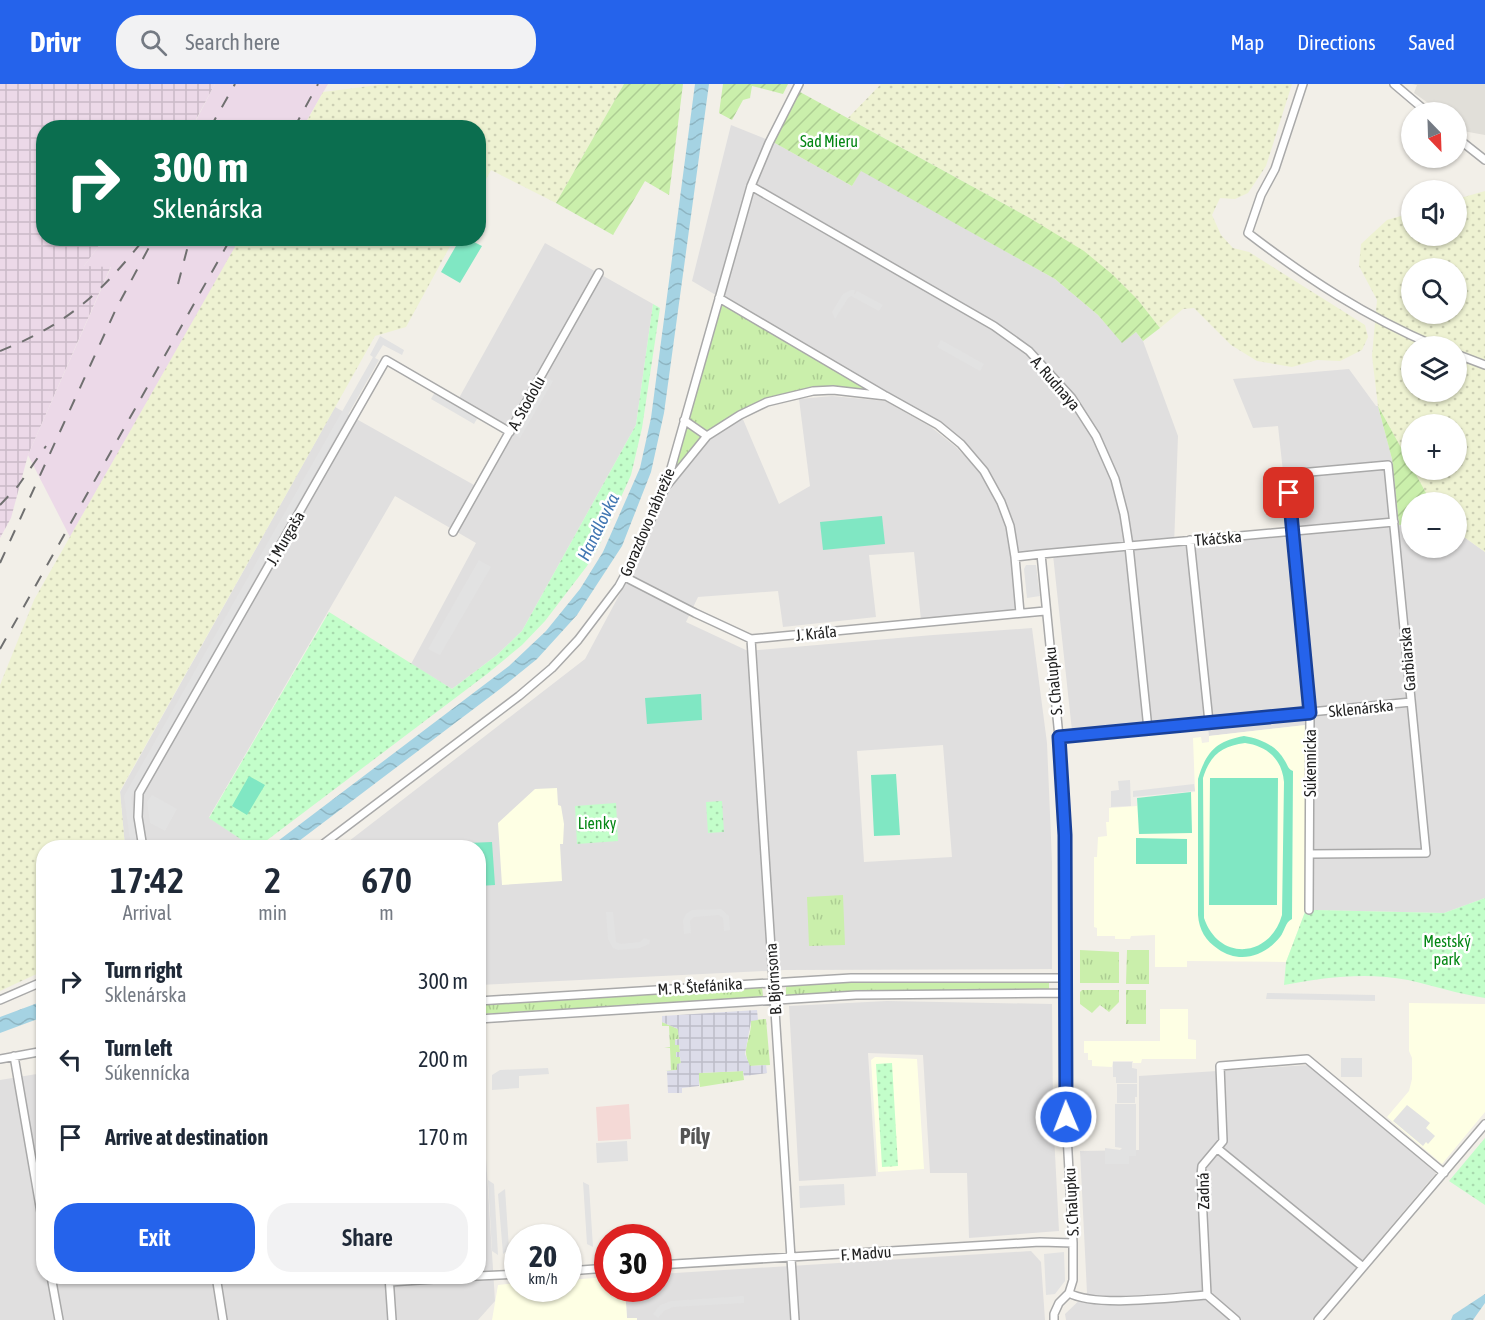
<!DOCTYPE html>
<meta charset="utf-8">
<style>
body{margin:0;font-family:"Asap Condensed",sans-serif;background:#f2f2f3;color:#1f2937;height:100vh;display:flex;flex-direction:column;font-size:22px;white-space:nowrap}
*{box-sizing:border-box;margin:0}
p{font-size:20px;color:#747a83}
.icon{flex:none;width:33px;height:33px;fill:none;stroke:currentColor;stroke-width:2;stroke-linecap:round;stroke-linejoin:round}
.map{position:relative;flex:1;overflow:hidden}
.sheet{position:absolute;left:36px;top:756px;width:450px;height:444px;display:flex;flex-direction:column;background:#fff;border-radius:24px;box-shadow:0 2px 4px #0004}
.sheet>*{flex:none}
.banner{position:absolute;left:36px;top:36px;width:450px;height:126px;border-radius:24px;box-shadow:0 2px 4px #0004;background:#0b6e4f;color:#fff;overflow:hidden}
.needle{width:39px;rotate:157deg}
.tools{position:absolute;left:1401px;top:18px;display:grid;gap:12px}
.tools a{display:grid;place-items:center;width:66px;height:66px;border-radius:50%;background:#fff;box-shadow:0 2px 4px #0004;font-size:30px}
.speed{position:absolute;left:504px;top:1140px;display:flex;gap:12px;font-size:30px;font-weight:700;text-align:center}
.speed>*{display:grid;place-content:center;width:78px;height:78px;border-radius:50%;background:#fff;box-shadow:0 2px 4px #0004;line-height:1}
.speed small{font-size:15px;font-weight:400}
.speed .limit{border:9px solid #d22;background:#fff;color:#111}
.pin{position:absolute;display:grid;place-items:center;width:51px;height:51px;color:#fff;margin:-26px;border-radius:12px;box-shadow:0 3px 9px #0006}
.me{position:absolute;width:66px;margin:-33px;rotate:359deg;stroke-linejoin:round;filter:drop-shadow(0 0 4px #0008)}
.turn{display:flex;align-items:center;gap:21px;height:126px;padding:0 18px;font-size:27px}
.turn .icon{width:78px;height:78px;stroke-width:2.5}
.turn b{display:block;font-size:42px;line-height:51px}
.eta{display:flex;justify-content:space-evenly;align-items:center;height:102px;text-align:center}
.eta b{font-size:36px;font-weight:600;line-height:42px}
.cta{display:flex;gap:12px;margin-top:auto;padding:12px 18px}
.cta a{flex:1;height:69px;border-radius:24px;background:#2563eb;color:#fff;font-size:24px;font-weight:600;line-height:69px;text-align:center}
.cta a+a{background:#f2f2f3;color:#1f2937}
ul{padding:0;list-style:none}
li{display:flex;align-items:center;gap:18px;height:78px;padding:0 18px}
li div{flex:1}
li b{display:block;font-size:22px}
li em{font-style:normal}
header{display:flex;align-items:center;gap:36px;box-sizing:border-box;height:84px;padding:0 30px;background:#2563eb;color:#fff}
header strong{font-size:28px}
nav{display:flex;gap:33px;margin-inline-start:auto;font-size:21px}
.search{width:420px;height:54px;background:#f2f2f3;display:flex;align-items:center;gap:15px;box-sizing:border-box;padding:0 21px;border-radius:24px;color:#747a83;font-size:22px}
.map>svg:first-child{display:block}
.residential{fill:#e0dfdf;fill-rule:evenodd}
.commercial{fill:#f4d9d6}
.industrial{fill:url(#industrial-grid)}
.education{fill:#feffe4}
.airport{fill:#e1dfd9}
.railway{fill:#ecd9e8}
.farmland{fill:url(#farmland-dots);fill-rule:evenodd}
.grass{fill:url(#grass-tufts)}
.park{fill:url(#park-dots)}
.garden{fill:url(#garden-furrows)}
.pitch{fill:#80e7c3;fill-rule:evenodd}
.parking{fill:#e2e2e2}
.plaza{fill:url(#plaza-grid)}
.water{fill:url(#water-waves)}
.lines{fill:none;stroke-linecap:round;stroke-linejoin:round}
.street-casing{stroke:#a9a9a9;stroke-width:10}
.street{stroke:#fff;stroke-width:7}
.rail{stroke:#707070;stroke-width:2;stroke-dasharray:12 12;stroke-linecap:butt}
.route-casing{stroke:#184099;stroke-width:15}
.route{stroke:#2563eb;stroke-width:10}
.labels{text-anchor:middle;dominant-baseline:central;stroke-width:5;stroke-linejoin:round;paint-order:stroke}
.park-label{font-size:16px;fill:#048714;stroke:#fff}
.street-label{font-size:16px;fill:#222;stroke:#fff}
.water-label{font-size:18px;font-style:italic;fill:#4176b2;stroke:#fff}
.district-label{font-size:22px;font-weight:bold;fill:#555;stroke:#fff}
</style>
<header>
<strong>Drivr</strong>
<div class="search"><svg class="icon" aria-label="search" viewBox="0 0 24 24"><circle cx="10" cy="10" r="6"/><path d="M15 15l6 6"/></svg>Search here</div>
<nav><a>Map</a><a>Directions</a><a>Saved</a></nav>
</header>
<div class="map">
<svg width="1485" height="1236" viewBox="0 0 1485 1236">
<defs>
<pattern id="industrial-grid" width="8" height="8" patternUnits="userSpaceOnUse" patternTransform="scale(1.5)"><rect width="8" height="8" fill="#ecd9e8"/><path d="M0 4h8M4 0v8" fill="none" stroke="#cabac7"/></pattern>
<pattern id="farmland-dots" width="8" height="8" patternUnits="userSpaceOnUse" patternTransform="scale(1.5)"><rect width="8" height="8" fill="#eef2d2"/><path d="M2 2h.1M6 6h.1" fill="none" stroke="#cccfb4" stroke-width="1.8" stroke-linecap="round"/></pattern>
<pattern id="grass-tufts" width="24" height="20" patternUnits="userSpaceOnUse" patternTransform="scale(1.5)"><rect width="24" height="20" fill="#caefab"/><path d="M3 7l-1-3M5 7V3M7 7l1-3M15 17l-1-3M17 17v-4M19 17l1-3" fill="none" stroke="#adcd93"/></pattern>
<pattern id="park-dots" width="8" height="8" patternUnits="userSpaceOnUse" patternTransform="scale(1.5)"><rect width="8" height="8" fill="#c3feca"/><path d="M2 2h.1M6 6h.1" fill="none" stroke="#a7d9ad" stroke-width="1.8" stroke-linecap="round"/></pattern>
<pattern id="garden-furrows" width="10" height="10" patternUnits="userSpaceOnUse" patternTransform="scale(1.5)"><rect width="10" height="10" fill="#caefab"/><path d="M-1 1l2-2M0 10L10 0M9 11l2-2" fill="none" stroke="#adcd93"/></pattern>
<pattern id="plaza-grid" width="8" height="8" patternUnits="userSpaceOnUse" patternTransform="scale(1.5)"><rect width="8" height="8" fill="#dcdce9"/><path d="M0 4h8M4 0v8" fill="none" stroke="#bcbcc8"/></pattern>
<pattern id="water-waves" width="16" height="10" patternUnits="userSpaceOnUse" patternTransform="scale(1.5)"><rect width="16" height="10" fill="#a5d3e3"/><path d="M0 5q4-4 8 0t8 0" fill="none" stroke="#8eb5c2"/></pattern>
</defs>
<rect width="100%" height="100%" fill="#f2efe8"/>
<path class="residential" d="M 731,41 L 773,58 L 852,102 L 861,86 L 1055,195 L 1098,231 L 1122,258 L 1136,248 L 1143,257 L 1178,352 L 1174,462 L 1290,451 L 1278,342 L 1253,344 L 1233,295 L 1349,285 L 1376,322 L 1378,322 L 1392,375 L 1399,441 L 1411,440 L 1412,464 L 1456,464 L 1457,448 L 1485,468 L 1485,814 L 1444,829 L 1315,826 L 1305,828 L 1305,641 L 1209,652 L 1208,643 L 1073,656 L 1053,471 L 1017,472 L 1013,445 L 985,385 L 933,339 L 692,197 Z
M 545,159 L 653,220 L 636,341 L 522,547 L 497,571 L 452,605 L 411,580 L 476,459 L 395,412 L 209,733 L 248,760 L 244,764 L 125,763 L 120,708 L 335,323 L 474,401 L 507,343 L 459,314 Z
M 832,312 L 885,317 L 931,343 L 956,363 L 981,389 L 999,420 L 1011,462 L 1017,527 L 921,536 L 914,468 L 869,471 L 876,533 L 783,543 L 778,507 L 698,513 L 686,538 L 748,567 L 933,551 L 1032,544 L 1047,659 L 1052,778 L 1052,885 L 785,886 L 479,901 L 478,764 L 340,764 L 585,575 L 624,502 L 665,408 L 708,354 L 742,333 L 779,420 L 810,402 L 799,315 ZM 943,661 L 952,773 L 864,778 L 857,667 Z
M 887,917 L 1052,920 L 1053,1031 L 1059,1147 L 969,1154 L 967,1089 L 930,1089 L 923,971 L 868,969 L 876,1092 L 799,1097 L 789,922 Z
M 478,947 L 495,1217 L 478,1236 L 0,1236 L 0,996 L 43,989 L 44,1192 L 478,1192 Z
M 1309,981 L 1436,1089 L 1312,1236 L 1066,1236 L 1065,1230 L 1087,1209 L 1080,1067 L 1139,1066 L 1139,992 Z
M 1031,1167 L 1041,1178 L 1045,1236 L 637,1236 L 637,1234 L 627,1234 L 625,1205 L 658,1204 L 659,1190 Z"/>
<path class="commercial" d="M 629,1020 L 631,1055 L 598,1057 L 596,1023 Z"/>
<path class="industrial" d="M 0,0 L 215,0 L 192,43 L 44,44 L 44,154 L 104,155 L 84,182 L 111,182 L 28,371 L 11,434 L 0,454 Z"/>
<path class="education" d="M 1306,641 L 1305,828 L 1286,878 L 1187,877 L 1187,883 L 1155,883 L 1155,851 L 1131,852 L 1130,855 L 1115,855 L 1115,852 L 1097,852 L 1097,844 L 1094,843 L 1094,773 L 1097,773 L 1098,753 L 1107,752 L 1106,738 L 1109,738 L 1109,724 L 1137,722 L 1137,714 L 1195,708 L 1193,654 L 1201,653 L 1202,659 L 1209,658 L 1209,652 Z
M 557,704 L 558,721 L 561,722 L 564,740 L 563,760 L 560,760 L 562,797 L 502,801 L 498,739 L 535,705 Z
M 1409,919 L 1485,920 L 1485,1028 L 1442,1080 L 1387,1033 L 1409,1007 L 1412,995 L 1412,974 L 1409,967 Z
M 1160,925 L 1188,925 L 1188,955 L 1196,956 L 1196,975 L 1142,975 L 1141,979 L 1133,979 L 1133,977 L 1113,977 L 1112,983 L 1092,982 L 1092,976 L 1088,976 L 1088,969 L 1084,969 L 1084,957 L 1160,957 Z
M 875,973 L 917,975 L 924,1085 L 878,1088 L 871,976 Z
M 607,1193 L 608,1204 L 625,1205 L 627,1234 L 637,1234 L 637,1236 L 492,1236 L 498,1201 L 517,1199 L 518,1204 L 568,1204 L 569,1196 Z"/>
<path class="airport" d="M 1412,0 L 1485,0 L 1485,51 L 1463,47 L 1457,42 L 1456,28 L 1441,28 L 1414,9 L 1417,1 Z"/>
<path class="railway" d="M 215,0 L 328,0 L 303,43 L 192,44 Z
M 104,155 L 240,155 L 70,453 L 28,371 L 111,183 L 84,182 Z"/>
<path class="farmland" d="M 386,0 L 624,0 L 556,119 L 491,86 L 479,109 L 478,44 L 303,44 L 323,8 Z
M 881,0 L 1054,0 L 1063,4 L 1065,0 L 1292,0 L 1266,82 L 1248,109 L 1235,115 L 1220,114 L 1212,131 L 1221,151 L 1233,164 L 1249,168 L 1365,241 L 1368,253 L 1362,266 L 1340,277 L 1317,276 L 1292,283 L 1257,277 L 1231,261 L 1194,224 L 1183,225 L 1160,244 L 1138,216 L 1028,133 L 848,34 Z
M 1485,107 L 1485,468 L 1457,448 L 1456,418 L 1431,418 L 1413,386 L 1456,386 L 1456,340 L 1412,340 L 1411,383 L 1378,322 L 1372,272 L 1377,216 L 1359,182 L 1361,160 L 1387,136 L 1411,129 L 1412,152 L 1456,152 L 1457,115 ZM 1412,184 L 1456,184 L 1456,230 L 1412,230 ZM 1412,262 L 1456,262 L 1456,308 L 1412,308 Z
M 240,154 L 454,155 L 406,243 L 375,252 L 120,707 L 125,763 L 44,764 L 43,887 L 0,907 L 0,601 L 34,516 Z"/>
<path class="grass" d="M 719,214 L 879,310 L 833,308 L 793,311 L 767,318 L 707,351 L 665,404 Z
M 843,811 L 845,861 L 809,862 L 807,813 Z
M 1080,866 L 1119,868 L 1119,899 L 1080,899 Z
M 1127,866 L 1149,866 L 1149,900 L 1126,900 Z
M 852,898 L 1049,898 L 1049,906 C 961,905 874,906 786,911 L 786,901 Z
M 762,903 L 763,913 L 479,930 L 479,920 Z
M 1082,906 L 1119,906 L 1119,918 L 1109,928 L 1100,921 L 1092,929 L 1080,920 L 1080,908 Z
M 1126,906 L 1146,906 L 1146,940 L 1126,940 Z
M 766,935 L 770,981 L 750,982 C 740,964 752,955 751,936 Z
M 662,938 L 678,945 L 679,955 L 675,955 L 679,961 L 680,968 L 676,968 L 676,973 L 680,973 L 681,980 L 677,986 L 665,987 L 671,986 L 670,964 L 664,964 L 670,963 L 669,942 L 662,942 Z
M 743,987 L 744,996 L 700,1003 L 698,989 Z"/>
<path class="park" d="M 653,220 L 660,224 L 642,344 L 631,391 L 598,464 L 587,482 L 545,537 L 522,561 L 487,590 L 258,763 L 244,763 L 248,760 L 209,734 L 329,528 L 452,605 L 497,571 L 522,547 L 636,341 Z
M 722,717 L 724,748 L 708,749 L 706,718 Z
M 616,719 L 618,757 L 577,760 L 575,722 Z
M 1485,814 L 1485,914 C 1459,910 1434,902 1408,896 C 1367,888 1325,893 1284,901 L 1286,878 L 1305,828 L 1315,826 L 1444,829 Z
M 892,979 L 898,1082 L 882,1083 L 876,980 Z
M 1485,1054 L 1485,1121 L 1449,1097 Z"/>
<path class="garden" d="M 624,0 L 683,0 L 669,111 L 645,97 L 613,151 L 556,119 Z
M 723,0 L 788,0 L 783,10 L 752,2 L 750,14 L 743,16 L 732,36 L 719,29 Z
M 800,8 L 1028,133 L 1084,167 L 1113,191 L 1138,216 L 1160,244 L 1143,257 L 1136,248 L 1122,259 L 1098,231 L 1055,195 L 861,87 L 852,102 L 773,58 Z
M 1378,322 L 1431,418 L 1412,418 L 1411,440 L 1399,441 L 1392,375 Z"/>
<path class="pitch" d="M 460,155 L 468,155 L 482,162 L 460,199 L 441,188 Z
M 882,432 L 885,460 L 823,466 L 820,438 Z
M 701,610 L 702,636 L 647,640 L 645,614 Z
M 1244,652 C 1261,655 1276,661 1285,677 C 1288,682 1288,685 1293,687 L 1292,835 C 1285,838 1285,847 1280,853 C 1264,873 1239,880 1218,865 C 1206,857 1199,846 1198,831 L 1198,695 C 1206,668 1216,657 1244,652 ZM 1245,659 C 1267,662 1282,675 1284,698 L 1282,831 C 1270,874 1219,878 1204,834 L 1203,694 C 1210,671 1222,662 1245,659 Z
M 896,690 L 900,751 L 874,752 L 871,691 Z
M 249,692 L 265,701 L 247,731 L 232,722 Z
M 1210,694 L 1278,694 L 1277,821 L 1209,821 Z
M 1191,708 L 1192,749 L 1139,750 L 1137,714 Z
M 1136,754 L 1187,755 L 1187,780 L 1136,780 Z
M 492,758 L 495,801 L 479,802 L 478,764 L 467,763 L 467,759 Z"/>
<path class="parking" d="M 851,206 L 855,206 L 854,211 L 857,207 L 883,221 L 879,227 L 851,212 L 848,214 L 835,235 L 832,228 L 843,210 Z
M 380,252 L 404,266 L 402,271 L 383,261 L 375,274 L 379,276 L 131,713 L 138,763 L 131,763 L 124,712 L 373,273 L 370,271 Z
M 941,256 L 984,280 L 980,287 L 937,263 Z
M 547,294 L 553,297 L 520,354 L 515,351 Z
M 435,308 L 478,333 L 474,340 L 431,315 Z
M 479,476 L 491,483 L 440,571 L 428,565 Z
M 1026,481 L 1036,481 L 1040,512 L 1027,514 L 1024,485 Z
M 1130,696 L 1131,722 L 1111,723 L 1111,707 L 1119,706 L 1118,697 Z
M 1194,700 L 1195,707 L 1133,713 L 1133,707 Z
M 152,711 L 177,725 L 165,747 L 150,739 L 147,718 Z
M 721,825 L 729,832 L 730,846 L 724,847 L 723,834 L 719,831 L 694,833 L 690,837 L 691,849 L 684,850 L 683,836 L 686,830 L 692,826 Z
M 606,828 L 613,828 L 616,858 L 621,860 L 640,858 L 644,854 L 650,856 L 649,860 L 640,864 L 618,866 L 613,864 L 608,855 Z
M 1267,909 L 1375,911 L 1375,917 L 1266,915 Z
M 1341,974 L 1362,974 L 1362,993 L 1341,993 Z
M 1113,978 L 1132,978 L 1132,984 L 1137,985 L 1137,999 L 1116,999 L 1116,993 L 1113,993 Z
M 548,984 L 549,990 L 519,992 L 519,1004 L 492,1006 L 492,991 L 500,986 Z
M 1117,1000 L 1137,1000 L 1137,1013 L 1135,1013 L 1135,1019 L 1117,1019 Z
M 1115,1020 L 1136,1020 L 1136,1072 L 1129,1072 L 1129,1080 L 1105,1080 L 1105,1064 L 1120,1066 L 1122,1064 L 1115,1063 Z
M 1407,1021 L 1430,1039 L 1426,1044 L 1435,1052 L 1428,1060 L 1426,1058 L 1423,1062 L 1393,1037 Z
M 627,1057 L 628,1077 L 597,1079 L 596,1059 Z
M 488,1096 L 494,1100 L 498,1171 L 492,1167 Z
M 583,1098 L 589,1101 L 593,1163 L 587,1160 Z
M 844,1100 L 845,1121 L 800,1124 L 799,1102 Z
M 505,1105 L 509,1165 L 503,1170 L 498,1110 Z
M 1064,1168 L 1065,1197 L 1055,1210 L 1046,1211 L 1044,1170 Z
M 744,1212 L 744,1219 L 673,1223 L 664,1227 L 658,1234 L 653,1230 L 660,1221 L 671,1217 Z"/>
<path class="plaza" d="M 757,926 L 758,936 L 751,937 L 745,970 L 750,982 L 766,981 L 767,989 L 744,992 L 743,987 L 699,989 L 699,1002 L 682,1004 L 682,1009 L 668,1009 L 667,987 L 677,986 L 677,980 L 681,979 L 680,973 L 676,973 L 676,968 L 680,968 L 679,961 L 675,961 L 675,956 L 679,955 L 678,945 L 662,938 L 662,932 Z"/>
<path class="water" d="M 695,0 L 709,0 L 664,329 L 651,388 L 622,462 L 577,531 L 537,575 L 500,605 L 291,763 L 270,763 L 509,582 L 546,547 L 580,505 L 603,468 L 640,384 L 651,334 Z
M 43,917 L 43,933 L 0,949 L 0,933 Z
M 1485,1210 L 1485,1219 L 1473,1236 L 1451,1236 L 1453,1231 Z"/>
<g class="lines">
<defs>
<path id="street" d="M 1303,0 L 1275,85 L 1261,111 L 1248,149 C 1308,195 1365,232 1435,262
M 1394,0 L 1427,28
M 1456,53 L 1485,76
M 751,102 L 994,242 L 1029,267 L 1071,313 L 1096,352 L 1115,395 L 1124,430 L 1129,462 L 1148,645
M 719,214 L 884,311
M 1456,270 L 1485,281
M 684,336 L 707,352
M 668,400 L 707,352 L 740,331 L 767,318 L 813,307 L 833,306 L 886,312 L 938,341 L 961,360 L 984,387 L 1001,418 L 1010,442 L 1015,473 L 1020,529
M 453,448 L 599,189
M 1190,456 L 1209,638
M 1041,470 L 1394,438
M 1015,473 L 1041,470 L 1059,653 L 1065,751 L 1066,1033 L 1073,1159 L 1073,1196 L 1069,1209 L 1059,1219 L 1054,1230 L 1054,1236
M 625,493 L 695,529 L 751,555 L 1045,527
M 751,555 L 795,1236
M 1059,653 L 1411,618
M 143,764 L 138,733 L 139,709 L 386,276 L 510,348
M 318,764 L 519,612 L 552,584 L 578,556 L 619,502 L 633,476 L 666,402 L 751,102 L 769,59 L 799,0
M 1309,826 L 1310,629 L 1288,390 L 1388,381 L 1426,769 L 1310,770
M 0,916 L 44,897
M 478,917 L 851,894 L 1066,894
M 478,935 L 856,911 L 1065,909
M 14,972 L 44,1146
M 0,975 L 44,967
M 1218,1065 L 1363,1183
M 658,1181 L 1040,1158 L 1073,1159
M 568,1187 L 608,1184
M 51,1192 L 59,1236
M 216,1192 L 223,1236
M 389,1192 L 392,1236
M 478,1192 L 518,1190
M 390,1198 L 477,1192
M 1069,1209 C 1096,1224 1174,1213 1207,1211 L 1236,1236
M 1207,1211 L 1201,1091 L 1202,1082 L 1223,1057 L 1220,982 L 1307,975 L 1444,1089
M 1318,1236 L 1485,1040"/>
</defs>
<use href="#street" class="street-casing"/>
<use href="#street" class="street"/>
<path class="rail" d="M 210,44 L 235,0
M 294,44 L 318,0
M 178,200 L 190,154
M 0,267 C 68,240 100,210 145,154
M 0,421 L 18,402 L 46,362
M 0,479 L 116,225 L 154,154
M 0,565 L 231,154"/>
</g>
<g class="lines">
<defs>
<path id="route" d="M 1066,1033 L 1065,751 L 1059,653 L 1310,629 L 1289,409"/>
</defs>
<use href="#route" class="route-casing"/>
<use href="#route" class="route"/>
</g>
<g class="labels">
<g class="park-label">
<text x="829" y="57">Sad Mieru</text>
<text x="597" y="739">Lienky</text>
<text x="1447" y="857">Mestský<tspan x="1447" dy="18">park</tspan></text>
</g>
<g class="street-label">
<text transform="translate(1056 299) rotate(49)">A. Rudnaya</text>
<text transform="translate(526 319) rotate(-61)">A. Stodolu</text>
<text transform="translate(647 438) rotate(-67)">Gorazdovo nábrežie</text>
<text transform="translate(285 454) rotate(-60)">J. Murgaša</text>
<text transform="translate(1218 454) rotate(-5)">Tkáčska</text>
<text transform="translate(816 549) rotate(-6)">J. Kráľa</text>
<text transform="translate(1407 575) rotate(-95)">Garbiarska</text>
<text transform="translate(1053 597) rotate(-96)">S. Chalupku</text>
<text transform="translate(1361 624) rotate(-6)">Sklenárska</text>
<text transform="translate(1310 679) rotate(-90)">Súkennícka</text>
<text transform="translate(773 895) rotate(-94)">B. Bjőrnsona</text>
<text transform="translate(700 902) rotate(-4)">M. R. Štefánika</text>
<text transform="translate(1203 1107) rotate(-91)">Zadná</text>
<text transform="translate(1071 1118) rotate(-93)">S. Chalupku</text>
<text transform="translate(866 1169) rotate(-4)">F. Madvu</text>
</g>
<g class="water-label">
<text transform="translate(598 443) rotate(-64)">Handlovka</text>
</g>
<g class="district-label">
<text x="695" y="1052">Píly</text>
</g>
</g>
</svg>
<div class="tools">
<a><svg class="needle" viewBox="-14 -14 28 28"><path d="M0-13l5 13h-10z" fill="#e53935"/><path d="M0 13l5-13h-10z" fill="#747a83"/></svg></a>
<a><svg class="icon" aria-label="sound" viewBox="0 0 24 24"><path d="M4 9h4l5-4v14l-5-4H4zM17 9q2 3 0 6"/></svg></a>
<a><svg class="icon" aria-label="search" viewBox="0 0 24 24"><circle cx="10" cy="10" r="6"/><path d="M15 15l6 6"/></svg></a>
<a><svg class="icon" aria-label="layers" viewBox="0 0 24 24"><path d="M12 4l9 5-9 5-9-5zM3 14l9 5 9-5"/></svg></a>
<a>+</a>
<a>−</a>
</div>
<div class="speed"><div>20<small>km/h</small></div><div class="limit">30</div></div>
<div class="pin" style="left:1289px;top:409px;background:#d93025"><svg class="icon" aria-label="arrive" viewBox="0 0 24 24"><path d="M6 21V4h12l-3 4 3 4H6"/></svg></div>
<svg class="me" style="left:1066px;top:1033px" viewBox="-20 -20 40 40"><circle r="17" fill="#2563eb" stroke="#fff" stroke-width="3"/><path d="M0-11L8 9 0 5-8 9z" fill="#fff"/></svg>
<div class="banner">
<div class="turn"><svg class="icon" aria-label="right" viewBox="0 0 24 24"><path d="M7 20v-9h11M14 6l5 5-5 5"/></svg><div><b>300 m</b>Sklenárska</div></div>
</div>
<section class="sheet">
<div class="eta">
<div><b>17:42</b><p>Arrival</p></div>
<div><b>2</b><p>min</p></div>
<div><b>670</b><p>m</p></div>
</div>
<ul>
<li><svg class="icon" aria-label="right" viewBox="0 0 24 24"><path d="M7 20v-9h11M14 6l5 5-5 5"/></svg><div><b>Turn right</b><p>Sklenárska</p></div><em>300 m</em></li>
<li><svg class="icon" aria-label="left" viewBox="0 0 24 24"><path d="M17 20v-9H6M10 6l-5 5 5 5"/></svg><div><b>Turn left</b><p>Súkennícka</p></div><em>200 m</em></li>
<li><svg class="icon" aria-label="arrive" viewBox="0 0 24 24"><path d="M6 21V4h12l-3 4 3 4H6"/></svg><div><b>Arrive at destination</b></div><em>170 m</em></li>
</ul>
<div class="cta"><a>Exit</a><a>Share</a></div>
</section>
</div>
